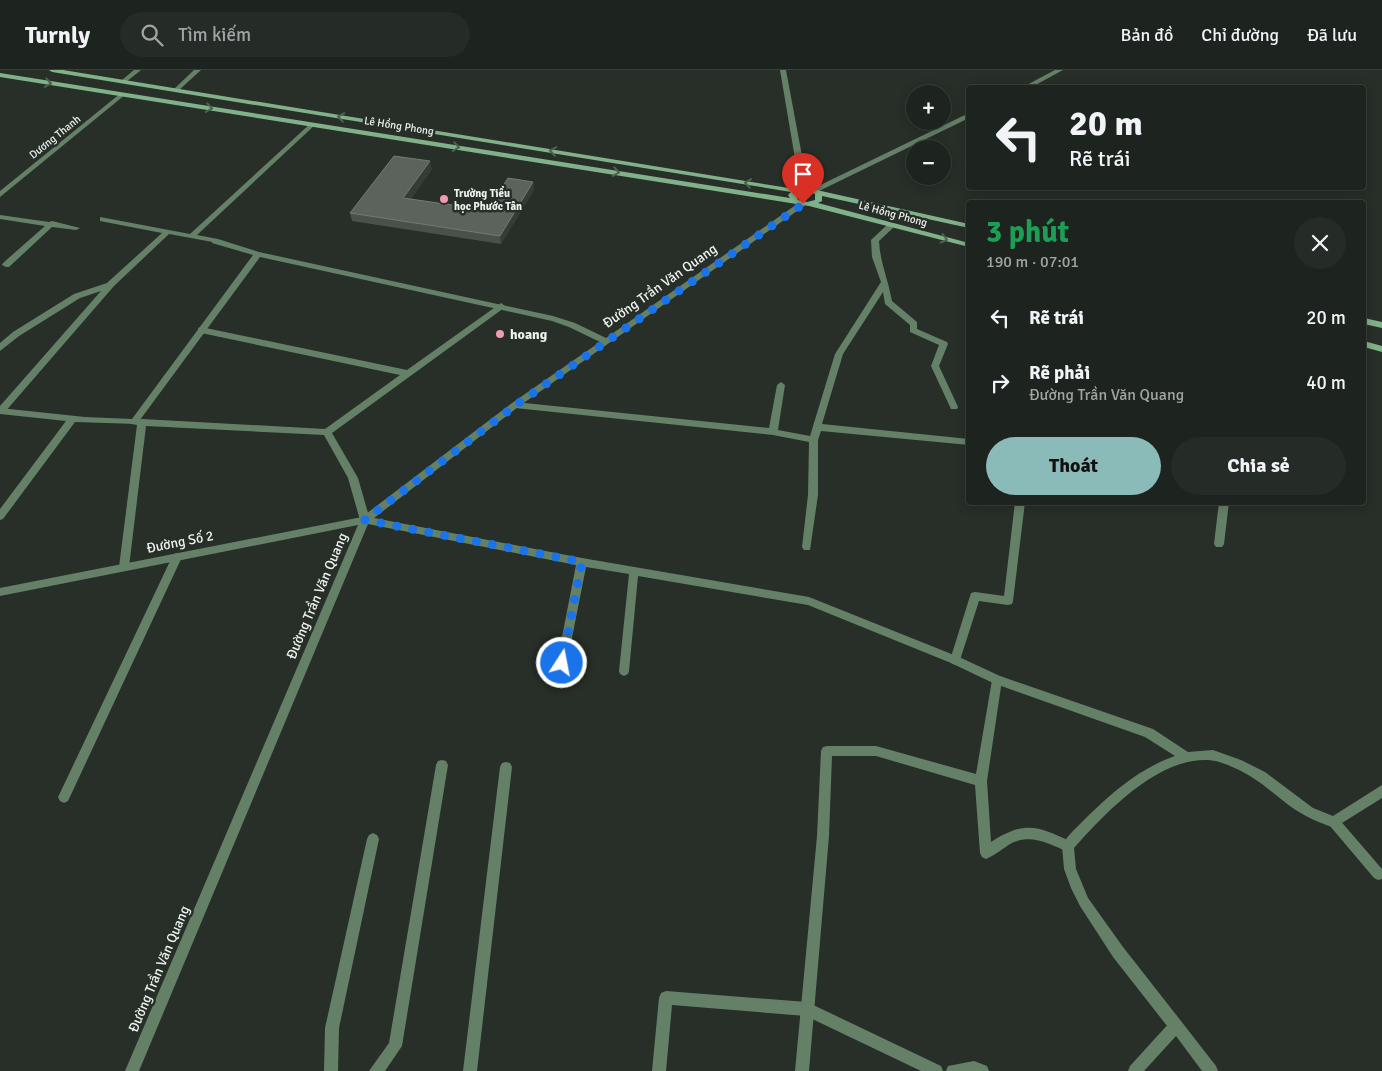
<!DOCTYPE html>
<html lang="vi">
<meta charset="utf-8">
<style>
body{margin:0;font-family:Signika,sans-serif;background:#252b27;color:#f1f3f6;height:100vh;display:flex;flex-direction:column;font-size:19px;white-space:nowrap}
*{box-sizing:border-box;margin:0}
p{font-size:16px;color:#a0a4a4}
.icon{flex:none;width:28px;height:28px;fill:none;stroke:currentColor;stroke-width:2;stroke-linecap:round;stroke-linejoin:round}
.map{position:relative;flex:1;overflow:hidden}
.drawer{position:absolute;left:966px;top:130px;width:400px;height:305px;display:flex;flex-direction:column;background:#1d231e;border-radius:5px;box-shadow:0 2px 12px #0003,0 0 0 1px #3b403c}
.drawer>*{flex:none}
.hud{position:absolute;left:966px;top:15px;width:400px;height:105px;border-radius:5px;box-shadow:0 2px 12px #0003,0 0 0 1px #3b403c;background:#1d231e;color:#f1f3f6;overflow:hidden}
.controls{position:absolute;left:906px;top:15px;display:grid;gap:10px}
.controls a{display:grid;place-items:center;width:45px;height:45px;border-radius:50%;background:#1d231e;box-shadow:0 2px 12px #0003,0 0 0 1px #3b403c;font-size:25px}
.pin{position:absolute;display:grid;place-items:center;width:42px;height:42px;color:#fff;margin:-51px -21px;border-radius:50% 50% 50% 0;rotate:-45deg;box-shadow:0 0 5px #0007}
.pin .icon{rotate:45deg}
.me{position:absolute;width:55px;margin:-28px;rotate:11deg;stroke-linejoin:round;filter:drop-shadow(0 0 4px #0008)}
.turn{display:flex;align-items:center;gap:18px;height:105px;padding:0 20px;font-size:22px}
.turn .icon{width:65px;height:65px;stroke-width:2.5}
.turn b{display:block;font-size:35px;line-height:42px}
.round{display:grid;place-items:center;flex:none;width:52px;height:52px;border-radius:26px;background:#252b27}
.summary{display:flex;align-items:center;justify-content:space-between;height:85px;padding:0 20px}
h1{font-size:30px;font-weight:800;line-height:38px;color:#1e9e55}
.button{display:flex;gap:10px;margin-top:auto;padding:10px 20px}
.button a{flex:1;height:58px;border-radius:30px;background:#8bbbb9;color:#111;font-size:20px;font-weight:800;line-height:58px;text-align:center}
.button a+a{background:#252b27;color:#f1f3f6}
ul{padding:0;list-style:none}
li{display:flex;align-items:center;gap:15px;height:65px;padding:0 20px}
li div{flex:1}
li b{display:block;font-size:19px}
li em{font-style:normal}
header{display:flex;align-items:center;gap:30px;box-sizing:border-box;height:70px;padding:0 25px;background:#1d231e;border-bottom:1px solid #3b403c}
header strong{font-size:24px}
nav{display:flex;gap:28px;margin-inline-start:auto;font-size:18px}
.search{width:350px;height:45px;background:#252b27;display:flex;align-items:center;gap:12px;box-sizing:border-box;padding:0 18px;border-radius:28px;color:#a0a4a4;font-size:19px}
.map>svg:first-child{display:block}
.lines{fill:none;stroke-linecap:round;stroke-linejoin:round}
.service{fill:#648168;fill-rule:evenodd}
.minor{fill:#648168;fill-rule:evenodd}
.tertiary{fill:#648168;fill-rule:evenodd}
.secondary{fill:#81b189;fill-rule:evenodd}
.wall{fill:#49524a}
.shaded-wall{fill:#343d35}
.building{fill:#5b635c;stroke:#727a73}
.oneway{stroke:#4b634f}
.route{stroke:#1a73e8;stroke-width:9;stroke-dasharray:0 16.2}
.poi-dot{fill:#f09ab6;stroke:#272f28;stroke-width:2}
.labels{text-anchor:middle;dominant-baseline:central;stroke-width:5;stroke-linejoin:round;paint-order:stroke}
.far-street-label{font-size:11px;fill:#edf2ee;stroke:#272f28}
.far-poi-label{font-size:11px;font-weight:bold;fill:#edf2ee;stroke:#272f28;text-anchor:start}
.street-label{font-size:14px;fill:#edf2ee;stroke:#272f28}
.poi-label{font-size:14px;font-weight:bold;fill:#edf2ee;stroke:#272f28;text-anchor:start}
</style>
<header>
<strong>Turnly</strong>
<div class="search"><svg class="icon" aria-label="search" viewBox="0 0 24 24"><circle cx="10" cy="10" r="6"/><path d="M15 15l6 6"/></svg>Tìm kiếm</div>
<nav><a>Bản đồ</a><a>Chỉ đường</a><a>Đã lưu</a></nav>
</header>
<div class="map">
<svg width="1382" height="1001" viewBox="0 0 1382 1001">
<rect width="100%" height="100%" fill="#272f28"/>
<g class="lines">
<path class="service" d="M 134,0 L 141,0 L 126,12 L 122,12 L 122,10 Z
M 194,0 L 201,0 L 178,21 L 174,21 L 174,19 Z
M 311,53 L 316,54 L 197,165 L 218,169 L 218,173 L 169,164 L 114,216 L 4,343 L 0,344 L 0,336 L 101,221 L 80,228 L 19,266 L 0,281 L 0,273 L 13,262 L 74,224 L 107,213 L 162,163 L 100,151 L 100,147 L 190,164 Z
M 888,154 L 891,154 L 895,156 L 879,171 C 880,192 888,209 892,231 L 917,252 L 917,259 L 947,272 L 948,274 L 939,296 L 958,337 L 957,339 L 951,339 L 931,296 L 939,275 L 910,262 L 910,255 L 885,234 L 883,222 L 843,284 L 822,354 L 969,369 L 969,375 L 821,361 L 818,370 L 818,425 L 810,480 L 804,480 L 802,477 L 808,425 L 809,372 L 773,365 L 515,338 L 511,335 L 515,332 L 769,358 L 777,315 L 781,312 L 785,315 L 778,360 L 810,366 L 835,284 L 881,212 L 872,187 L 871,170 Z
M 501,233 L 505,236 L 504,238 L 332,363 L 358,408 L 370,450 L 368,453 L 362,453 L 360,450 L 348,408 L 324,365 L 146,356 L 129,497 L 128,500 L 120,500 L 119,497 L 137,355 L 131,354 L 130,352 L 131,350 L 142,349 L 325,359 L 400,305 L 201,263 L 198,262 L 198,258 L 201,257 L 407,300 Z
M 1015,432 L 1025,432 L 1013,531 L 1012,534 L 1008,535 L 979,531 L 960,590 L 959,593 L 955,595 L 951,593 L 950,590 L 971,523 L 975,522 L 1004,526 Z
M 1219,432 L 1229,432 L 1224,474 L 1222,477 L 1216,477 L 1214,474 Z
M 177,483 L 180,484 L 182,487 L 68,731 L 64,733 L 60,731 L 58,727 L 60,723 L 172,487 L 174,484 Z
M 997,605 L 1001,607 L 1002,610 L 987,711 L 991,772 C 1025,750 1038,756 1072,772 L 1074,776 L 1072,780 L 1068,782 C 1049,774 1031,763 1010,774 C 1002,779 995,785 986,789 L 982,787 L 980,783 L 975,715 L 876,686 L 832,686 L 829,766 L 809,1001 L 795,1001 L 817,766 L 821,681 L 823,677 L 827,676 L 876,676 L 976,704 L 992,610 L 993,607 Z
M 1334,746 L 1338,748 L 1382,799 L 1382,809 L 1378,810 L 1374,808 L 1330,756 L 1328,752 L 1330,748 Z
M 1176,949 L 1181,951 L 1216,996 L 1218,1001 L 1202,1001 L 1176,966 L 1144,1001 L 1128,1001 L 1130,996 L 1171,951 Z"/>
<path class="minor" d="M 121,23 L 126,24 L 0,127 L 0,121 Z
M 800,132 L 807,134 L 518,337 L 374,448 L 582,488 L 809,527 L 959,587 L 1000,606 L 1153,659 L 1188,682 L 1213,680 L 1241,690 L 1265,702 L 1313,738 L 1333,746 L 1382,715 L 1382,728 L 1334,758 C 1325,754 1315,751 1306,746 C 1286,736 1270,718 1250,706 C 1238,699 1222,691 1208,690 C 1157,688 1105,743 1074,778 L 1076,799 L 1088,828 L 1123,877 L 1181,951 L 1183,956 L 1181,961 L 1176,963 L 1171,961 L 1113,887 L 1080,836 L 1071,818 L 1064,799 L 1062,776 C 1066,767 1075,759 1082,752 C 1108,726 1139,698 1175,686 L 1145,667 L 993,613 L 951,593 L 808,535 L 638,506 L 629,601 L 628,604 L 624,606 L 620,604 L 619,601 L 629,504 L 586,497 L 567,593 L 566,596 L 562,598 L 558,596 L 557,593 L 576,495 L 368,454 L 139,1001 L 125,1001 L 358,455 L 0,526 L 0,518 L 362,447 L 512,333 L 600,272 L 569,257 L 552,251 L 260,187 L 137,354 L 75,352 L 3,449 L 0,450 L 0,439 L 66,351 L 0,344 L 0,338 L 85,347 L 132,349 L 253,185 L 212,173 L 212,169 L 218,169 L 259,182 L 553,246 L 575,253 L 606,268 Z
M 0,145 L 49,152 L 52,151 L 80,158 L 76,160 L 52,157 L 9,197 L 6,197 L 2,195 L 3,193 L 45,156 L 0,149 Z
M 442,690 L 446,691 L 448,695 L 402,976 L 385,1001 L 369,1001 L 389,973 L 436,695 L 438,691 Z
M 506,692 L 510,693 L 512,697 L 477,1001 L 463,1001 L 500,697 L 502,693 Z
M 373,763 L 377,765 L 379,769 L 339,958 L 338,1001 L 324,1001 L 325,958 L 367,769 L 369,765 Z
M 666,921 L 807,932 L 941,996 L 943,1001 L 921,1001 L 806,946 L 672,935 L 666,1001 L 652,1001 L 659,928 L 661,923 Z
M 974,991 L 987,996 L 989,1001 L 946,1001 L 948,996 Z"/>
<path class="tertiary" d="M 780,0 L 786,0 L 808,118 L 804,120 L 800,118 Z
M 1055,0 L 1063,0 L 1030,18 L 1021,18 Z
M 969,43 L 969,48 L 817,122 L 810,120 Z"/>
<path class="secondary" d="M 49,0 L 63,0 L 795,119 L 804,116 L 821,121 L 969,154 L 969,158 L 822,126 L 822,131 L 818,133 L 969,173 L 969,177 L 809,136 L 0,7 L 0,3 L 790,128 L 788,125 L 791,122 L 52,2 ZM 804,120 L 815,124 L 815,130 L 807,132 L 798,130 L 796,125 Z
M 1364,248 L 1382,252 L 1382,258 L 1364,254 Z
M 1364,271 L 1382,276 L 1382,282 L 1364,277 Z"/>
</g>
<path class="wall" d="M 432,99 L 411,129 L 487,140 L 533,112 L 534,120 L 501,174 L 352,151 L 350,143 Z"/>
<path class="shaded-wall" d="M 430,91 L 432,99 L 406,136 L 403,128 Z
M 533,112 L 534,120 L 501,174 L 500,166 Z"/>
<path class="building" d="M 394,86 L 430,91 L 403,128 L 487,140 L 508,108 L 533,112 L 500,166 L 350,143 Z"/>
<defs><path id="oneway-chevron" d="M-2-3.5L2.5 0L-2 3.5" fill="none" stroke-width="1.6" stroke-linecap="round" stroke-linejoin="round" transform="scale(1.25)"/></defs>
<g class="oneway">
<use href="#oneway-chevron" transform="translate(48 13) rotate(9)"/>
<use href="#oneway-chevron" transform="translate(209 38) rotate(9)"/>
<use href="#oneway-chevron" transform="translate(341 47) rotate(-171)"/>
<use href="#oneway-chevron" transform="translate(456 77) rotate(9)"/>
<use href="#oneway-chevron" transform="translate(553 81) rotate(-171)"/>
<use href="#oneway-chevron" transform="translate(616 102) rotate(9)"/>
<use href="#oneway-chevron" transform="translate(748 113) rotate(-171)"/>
<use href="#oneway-chevron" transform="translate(944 169) rotate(14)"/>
</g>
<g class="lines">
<path class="route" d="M 562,593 L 582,492 L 365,450 L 516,335 L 803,134"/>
</g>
<g class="poi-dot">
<circle cx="444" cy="129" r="5"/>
<circle cx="500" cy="264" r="5"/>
</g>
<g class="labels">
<g class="far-street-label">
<text transform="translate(399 56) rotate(9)">Lê Hồng Phong</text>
<text transform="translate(55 67) rotate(-39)">Dương Thanh</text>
<text transform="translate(893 144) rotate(15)">Lê Hồng Phong</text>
</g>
<g class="far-poi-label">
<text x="454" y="123">Trường Tiểu<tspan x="454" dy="13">học Phước Tân</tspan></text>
</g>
<g class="street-label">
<text transform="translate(660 216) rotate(-35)">Đường Trần Văn Quang</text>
<text transform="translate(180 472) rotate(-11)">Đường Số 2</text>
<text transform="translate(317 526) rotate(-67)">Đường Trần Văn Quang</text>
<text transform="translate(159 899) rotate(-67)">Đường Trần Văn Quang</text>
</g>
<g class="poi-label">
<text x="510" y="264">hoang</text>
</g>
</g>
</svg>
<div class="controls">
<a>+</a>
<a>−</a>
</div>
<div class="pin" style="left:803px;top:134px;background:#d93025"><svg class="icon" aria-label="arrive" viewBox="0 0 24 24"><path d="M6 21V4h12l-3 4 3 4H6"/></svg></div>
<svg class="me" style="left:562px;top:593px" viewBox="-20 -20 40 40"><circle r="17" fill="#1a73e8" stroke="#fff" stroke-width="3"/><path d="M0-11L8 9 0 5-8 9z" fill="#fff"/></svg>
<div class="hud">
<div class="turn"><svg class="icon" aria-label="left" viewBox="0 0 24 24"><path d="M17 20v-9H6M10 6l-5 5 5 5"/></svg><div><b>20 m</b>Rẽ trái</div></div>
</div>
<section class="drawer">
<div class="summary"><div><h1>3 phút</h1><p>190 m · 07:01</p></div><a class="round"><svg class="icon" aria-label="close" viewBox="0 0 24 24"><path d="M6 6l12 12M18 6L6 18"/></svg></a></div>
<ul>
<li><svg class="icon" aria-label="left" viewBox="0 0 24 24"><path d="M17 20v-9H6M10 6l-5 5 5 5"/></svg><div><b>Rẽ trái</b></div><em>20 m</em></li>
<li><svg class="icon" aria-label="right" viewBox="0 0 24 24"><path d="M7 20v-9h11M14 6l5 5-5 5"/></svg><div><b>Rẽ phải</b><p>Đường Trần Văn Quang</p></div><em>40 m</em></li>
</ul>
<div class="button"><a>Thoát</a><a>Chia sẻ</a></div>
</section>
</div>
